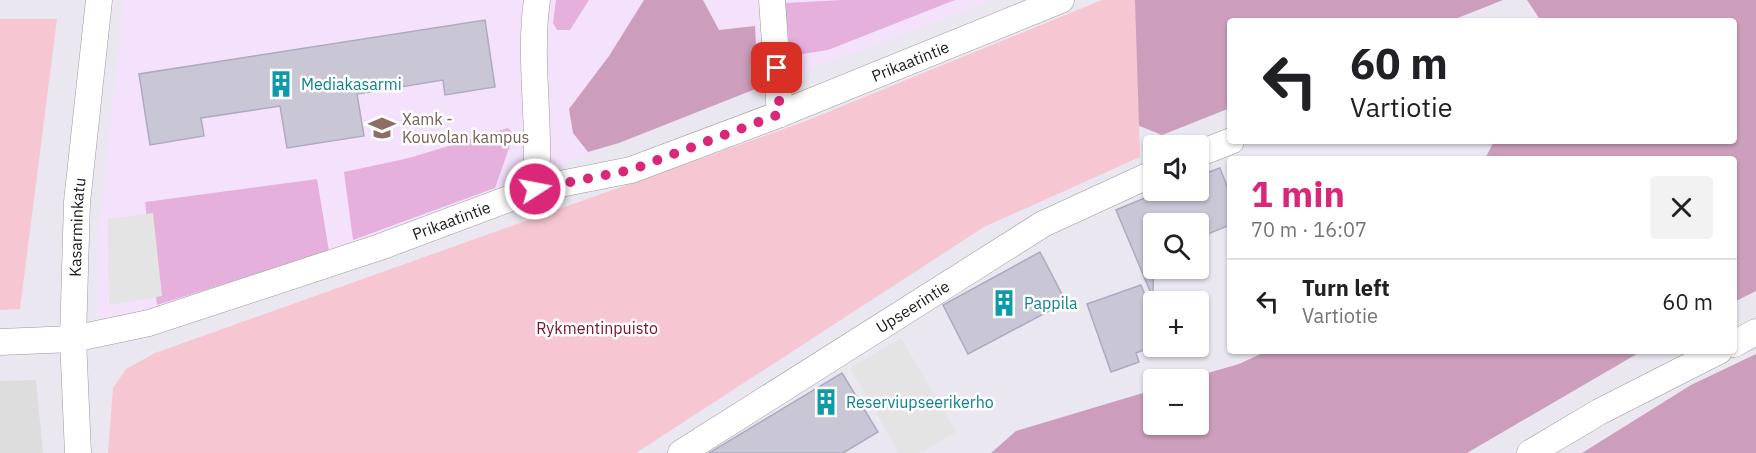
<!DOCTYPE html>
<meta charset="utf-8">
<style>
body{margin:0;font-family:"IBM Plex Sans",sans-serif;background:#f2f2f2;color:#202124;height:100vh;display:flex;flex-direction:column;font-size:22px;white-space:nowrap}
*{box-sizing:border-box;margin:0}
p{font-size:20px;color:#757577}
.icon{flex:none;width:33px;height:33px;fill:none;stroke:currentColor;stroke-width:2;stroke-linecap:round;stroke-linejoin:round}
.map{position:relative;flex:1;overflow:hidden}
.drawer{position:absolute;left:1227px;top:156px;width:510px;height:198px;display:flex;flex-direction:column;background:#fff;border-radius:6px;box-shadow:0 2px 4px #0004}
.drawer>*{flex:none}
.banner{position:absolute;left:1227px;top:18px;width:510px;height:126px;border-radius:6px;box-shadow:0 2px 4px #0004;background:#fff;color:#202124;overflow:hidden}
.buttons{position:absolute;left:1143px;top:135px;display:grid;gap:12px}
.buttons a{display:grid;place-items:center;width:66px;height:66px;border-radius:6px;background:#fff;box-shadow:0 2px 4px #0004;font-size:30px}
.pin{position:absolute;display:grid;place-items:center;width:51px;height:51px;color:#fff;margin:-26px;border-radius:12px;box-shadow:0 3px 9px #0006}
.me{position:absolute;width:66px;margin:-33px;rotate:79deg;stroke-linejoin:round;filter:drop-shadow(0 0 4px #0008)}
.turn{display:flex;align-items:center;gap:21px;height:126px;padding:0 24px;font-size:27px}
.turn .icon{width:78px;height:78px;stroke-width:2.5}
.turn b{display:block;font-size:42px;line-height:51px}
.round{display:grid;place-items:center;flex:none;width:63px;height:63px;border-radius:6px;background:#f2f2f2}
.overview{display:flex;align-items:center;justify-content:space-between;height:102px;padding:0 24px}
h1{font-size:36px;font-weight:800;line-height:45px;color:#db2777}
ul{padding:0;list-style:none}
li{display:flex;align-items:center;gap:18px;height:84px;padding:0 24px;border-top:2px solid #e0e0e0}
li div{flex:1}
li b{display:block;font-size:22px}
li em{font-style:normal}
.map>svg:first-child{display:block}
.residential{fill:#ddddde}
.education{fill:#f4e2fd}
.grass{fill:#e6b0dd}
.forest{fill:#cc9ebb}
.park{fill:#f6c7d3}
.parking{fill:#e4e4e4}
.building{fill:#c9c7d6;stroke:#acaac0;stroke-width:1.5}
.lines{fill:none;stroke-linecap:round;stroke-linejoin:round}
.street-casing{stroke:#9a9a9a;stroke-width:27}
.street{stroke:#fff;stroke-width:26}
.route{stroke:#db2777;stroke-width:10;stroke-dasharray:0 18}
.labels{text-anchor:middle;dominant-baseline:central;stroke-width:5;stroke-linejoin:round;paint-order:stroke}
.street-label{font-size:16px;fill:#202020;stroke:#fff}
.culture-label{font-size:16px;fill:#0d838f;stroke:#fff;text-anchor:start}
.education-label{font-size:16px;fill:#785e54;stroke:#fff;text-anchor:start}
.park-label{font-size:16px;fill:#78132d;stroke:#fff}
</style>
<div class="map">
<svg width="1756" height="453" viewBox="0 0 1756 453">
<rect width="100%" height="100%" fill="#eae7f0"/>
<path class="residential" d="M 36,380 L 43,453 L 0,453 L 0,381 Z"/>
<path class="education" d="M 124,0 L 992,0 L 167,315 L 98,319 L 98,236 Z"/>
<path class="grass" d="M 556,0 L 589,0 L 570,30 L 557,30 L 553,23 Z
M 842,0 L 955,0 L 828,50 L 790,56 L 785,3 Z
M 508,128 L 514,134 L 495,188 L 353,240 L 344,172 L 409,158 Z
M 317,179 L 329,251 L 157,305 L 145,202 Z"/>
<path class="forest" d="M 644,0 L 703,0 L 719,30 L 755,26 L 758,88 L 619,143 L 588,152 L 573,133 L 569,109 L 609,56 Z
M 1115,0 L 1503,0 L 1450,21 L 1230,21 L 1230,108 L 1162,135 L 1117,117 Z
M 1527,0 L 1756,0 L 1756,291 L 1734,302 L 1734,159 L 1485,159 L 1494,141 L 1734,141 L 1734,21 L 1541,21 Z
M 1267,351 L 1642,351 L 1467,453 L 991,453 L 1016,431 L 1153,390 L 1154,424 L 1198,424 L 1198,380 L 1187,379 L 1239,364 Z
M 1756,354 L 1756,453 L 1582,453 L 1691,385 Z"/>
<path class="park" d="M 1102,0 L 1135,0 L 1140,157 L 984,227 L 636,453 L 108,453 L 113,388 L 126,369 L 155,353 L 806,121 Z
M 0,19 L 57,19 L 20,309 L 0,310 Z"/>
<path class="parking" d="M 153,213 L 162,296 L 109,305 L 108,219 Z
M 901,338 L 956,432 L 920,453 L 899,453 L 850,368 Z"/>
<path class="building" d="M 485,20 L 495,87 L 445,95 L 443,80 L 357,94 L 364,136 L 287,148 L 280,106 L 201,118 L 204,136 L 150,145 L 139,74 Z
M 1220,168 L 1230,194 L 1230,225 L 1198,238 L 1198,224 L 1154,224 L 1153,298 L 1116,210 L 1164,190 L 1198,190 L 1198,176 Z
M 1040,252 L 1066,302 L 968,354 L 943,305 Z
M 1141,285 L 1154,319 L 1154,346 L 1136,353 L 1139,362 L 1111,372 L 1087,304 Z
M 842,373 L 878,432 L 843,453 L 709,453 Z"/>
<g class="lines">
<defs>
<g id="street">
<path d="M 772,0 L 780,114"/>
<path d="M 1198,154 L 1231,141"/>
<path d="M 535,189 C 542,126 528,63 537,0"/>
<path id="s1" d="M 0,342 L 73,339 L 149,323 L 380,247 L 535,189 L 631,170 L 780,114 L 1061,0"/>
<path d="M 1734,344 L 1756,332"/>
<path id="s2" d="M 78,453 L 73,339 L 77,202 L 99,0"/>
<path id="s3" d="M 681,453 L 1043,224 L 1154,173"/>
<path d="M 1530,453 L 1599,412 L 1719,351"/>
</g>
</defs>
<use href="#street" class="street-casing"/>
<use href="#street" class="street"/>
</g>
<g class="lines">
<path class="route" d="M 535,189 L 631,170 L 780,114 L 777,68"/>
</g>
<defs>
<symbol id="building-bare" viewBox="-9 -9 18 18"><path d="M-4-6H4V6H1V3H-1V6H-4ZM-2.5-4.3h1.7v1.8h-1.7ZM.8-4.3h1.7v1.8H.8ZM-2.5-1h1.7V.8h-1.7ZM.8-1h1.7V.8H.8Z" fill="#0f9aa8" stroke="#fff" stroke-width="2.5" paint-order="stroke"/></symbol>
<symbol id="university-bare" viewBox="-9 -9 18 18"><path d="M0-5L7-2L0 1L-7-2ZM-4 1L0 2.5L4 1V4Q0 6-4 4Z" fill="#8d6e63" stroke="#fff" stroke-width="2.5" paint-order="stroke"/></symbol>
</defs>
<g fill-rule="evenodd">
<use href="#building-bare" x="262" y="65" width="38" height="38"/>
<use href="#university-bare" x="363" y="109" width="38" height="38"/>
<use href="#building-bare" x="985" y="284" width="38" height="38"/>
<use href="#building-bare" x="807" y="383" width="38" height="38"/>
</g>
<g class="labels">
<g class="street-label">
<text stroke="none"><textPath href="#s1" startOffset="957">Prikaatintie</textPath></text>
<text stroke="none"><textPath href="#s1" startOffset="470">Prikaatintie</textPath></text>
<text stroke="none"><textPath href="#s2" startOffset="226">Kasarminkatu</textPath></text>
<text stroke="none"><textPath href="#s3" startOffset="274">Upseerintie</textPath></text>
</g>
<g class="culture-label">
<text x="301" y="84">Mediakasarmi</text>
<text x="1024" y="303">Pappila</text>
<text x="846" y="402">Reserviupseerikerho</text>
</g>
<g class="education-label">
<text x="402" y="119">Xamk -<tspan x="402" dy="18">Kouvolan kampus</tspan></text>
</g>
<g class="park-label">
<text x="597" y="328">Rykmentinpuisto</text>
</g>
</g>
</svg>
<div class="buttons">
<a><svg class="icon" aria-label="sound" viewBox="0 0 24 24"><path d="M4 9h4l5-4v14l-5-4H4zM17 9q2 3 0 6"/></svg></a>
<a><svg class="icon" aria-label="search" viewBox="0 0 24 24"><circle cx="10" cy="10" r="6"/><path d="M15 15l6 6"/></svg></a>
<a>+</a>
<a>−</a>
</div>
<div class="pin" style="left:777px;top:68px;background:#d93025"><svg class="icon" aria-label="arrive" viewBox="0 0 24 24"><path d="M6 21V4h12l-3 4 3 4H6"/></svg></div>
<svg class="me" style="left:535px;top:189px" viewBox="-20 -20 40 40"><circle r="17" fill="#db2777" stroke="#fff" stroke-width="3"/><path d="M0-11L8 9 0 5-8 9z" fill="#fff"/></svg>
<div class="banner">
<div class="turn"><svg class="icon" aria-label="left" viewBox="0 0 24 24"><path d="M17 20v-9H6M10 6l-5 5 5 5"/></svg><div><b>60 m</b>Vartiotie</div></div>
</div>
<section class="drawer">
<div class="overview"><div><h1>1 min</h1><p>70 m · 16:07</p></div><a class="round"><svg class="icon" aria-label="close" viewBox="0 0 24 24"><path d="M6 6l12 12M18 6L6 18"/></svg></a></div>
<ul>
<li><svg class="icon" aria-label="left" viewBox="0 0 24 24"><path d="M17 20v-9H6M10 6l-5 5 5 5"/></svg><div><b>Turn left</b><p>Vartiotie</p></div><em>60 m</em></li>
</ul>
</section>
</div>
